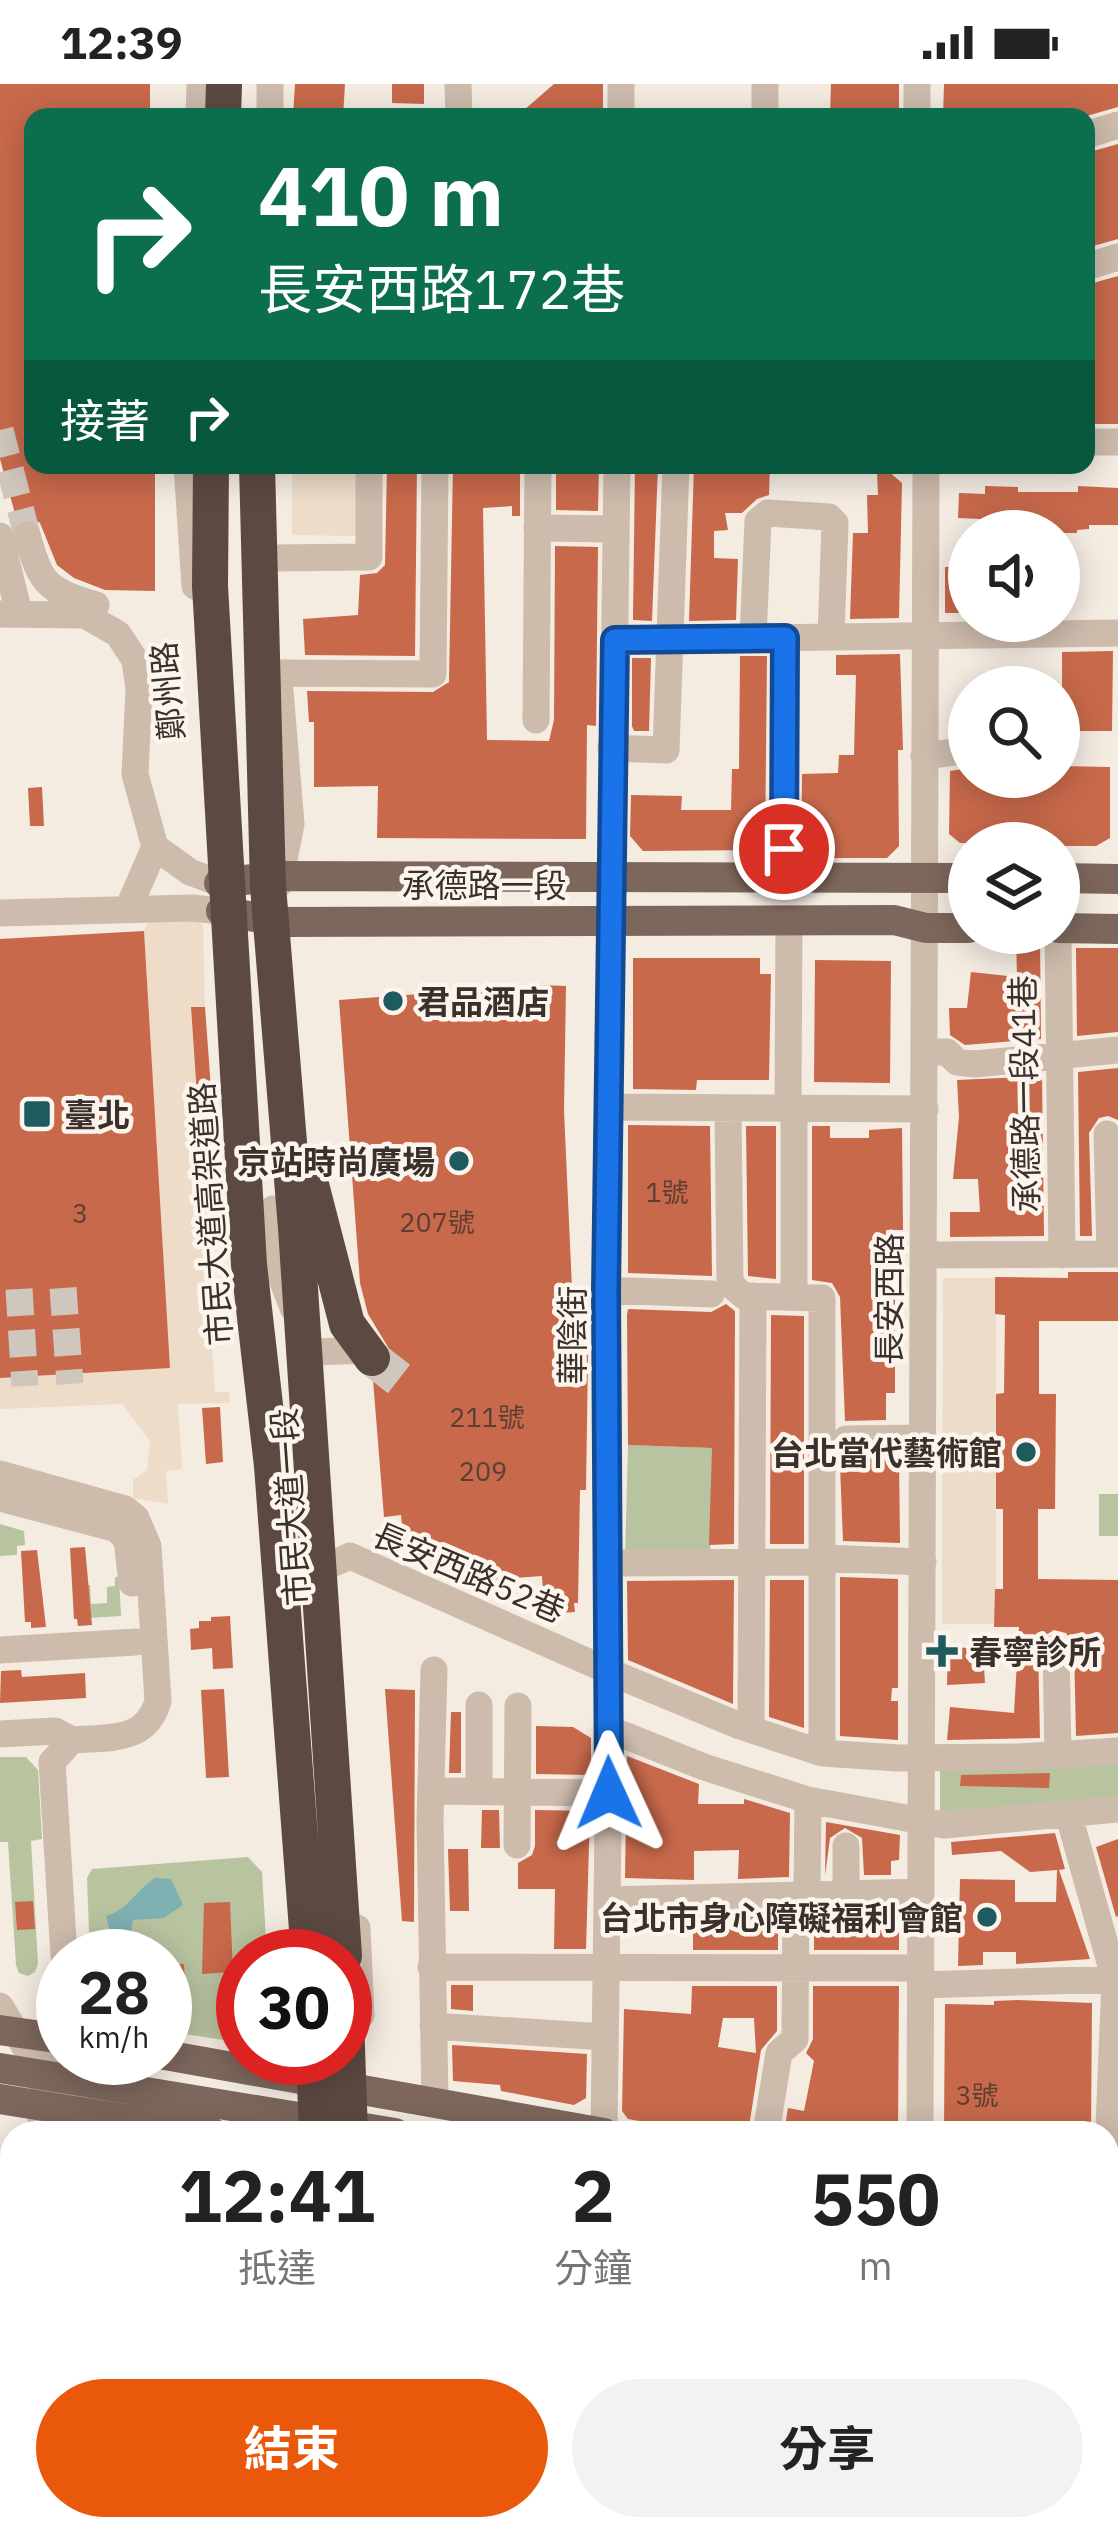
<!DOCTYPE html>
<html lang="zh-TW">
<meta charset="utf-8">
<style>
body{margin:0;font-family:"IBM Plex Sans","Noto Sans TC",sans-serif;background:#f2f2f2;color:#222;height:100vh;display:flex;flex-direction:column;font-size:45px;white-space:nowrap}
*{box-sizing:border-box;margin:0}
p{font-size:39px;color:#767676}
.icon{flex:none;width:66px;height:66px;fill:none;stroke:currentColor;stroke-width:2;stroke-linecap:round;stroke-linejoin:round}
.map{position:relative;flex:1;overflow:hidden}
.panel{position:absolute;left:0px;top:2037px;width:1119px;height:420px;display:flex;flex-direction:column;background:#fff;border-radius:36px 36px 0 0;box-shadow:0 6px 30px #0003}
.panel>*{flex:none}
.hud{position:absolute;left:24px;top:24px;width:1071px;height:366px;border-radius:24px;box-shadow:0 6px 30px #0003;background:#0b6e4f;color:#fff;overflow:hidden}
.fabs{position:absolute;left:948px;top:426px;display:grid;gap:24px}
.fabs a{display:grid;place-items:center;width:132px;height:132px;border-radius:50%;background:#fff;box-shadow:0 6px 30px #0003;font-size:60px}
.speed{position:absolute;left:36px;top:1845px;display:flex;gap:24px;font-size:60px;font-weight:700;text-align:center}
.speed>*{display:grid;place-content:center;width:156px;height:156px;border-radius:50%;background:#fff;box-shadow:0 6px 30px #0003;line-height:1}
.speed small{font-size:30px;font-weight:400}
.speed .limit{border:18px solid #d22;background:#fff;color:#111}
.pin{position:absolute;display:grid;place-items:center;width:102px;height:102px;color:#fff;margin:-51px;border:6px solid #fff;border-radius:50%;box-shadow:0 3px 12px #0007}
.me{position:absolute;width:132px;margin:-66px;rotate:359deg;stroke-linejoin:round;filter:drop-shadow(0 0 9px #0008)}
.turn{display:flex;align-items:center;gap:42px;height:252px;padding:0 36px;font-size:54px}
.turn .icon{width:156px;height:156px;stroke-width:2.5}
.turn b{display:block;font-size:84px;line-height:102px}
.then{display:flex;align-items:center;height:114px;padding:0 36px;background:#0003;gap:24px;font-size:45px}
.eta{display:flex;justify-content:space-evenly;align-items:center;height:204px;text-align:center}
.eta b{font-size:72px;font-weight:700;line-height:84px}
.cta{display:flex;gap:24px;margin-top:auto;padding:24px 36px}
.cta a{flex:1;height:138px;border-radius:72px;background:#ea580c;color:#fff;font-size:48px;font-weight:700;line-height:138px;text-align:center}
.cta a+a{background:#f2f2f2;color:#222}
.status{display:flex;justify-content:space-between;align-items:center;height:84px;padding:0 60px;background:#fff;direction:ltr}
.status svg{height:33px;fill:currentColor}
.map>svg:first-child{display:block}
.green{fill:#b8c4a0}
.plaza{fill:#ecdcc8}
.water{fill:#7fb0b2}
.building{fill:#c8694b;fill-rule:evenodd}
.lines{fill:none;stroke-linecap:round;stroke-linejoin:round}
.minor-tunnel{stroke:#cfc6bd;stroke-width:27;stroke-dasharray:27 14;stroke-linecap:butt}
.highway-tunnel{stroke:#cfc6bd;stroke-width:36;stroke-dasharray:36 18;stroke-linecap:butt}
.minor{stroke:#cdbbac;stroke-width:27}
.major{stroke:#7d675c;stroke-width:30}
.highway{stroke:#5c4a42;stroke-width:36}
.highway-bridge{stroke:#5c4a42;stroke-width:36}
.route-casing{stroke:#114b97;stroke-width:30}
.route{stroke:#1a73e8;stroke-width:21}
.poi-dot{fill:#1f5a5e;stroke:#fbf5ee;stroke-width:4.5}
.labels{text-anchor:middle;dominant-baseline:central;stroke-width:9;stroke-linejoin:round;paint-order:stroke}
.number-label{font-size:27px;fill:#5e3e33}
.street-label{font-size:33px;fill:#3b302b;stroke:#fbf5ee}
.poi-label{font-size:33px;font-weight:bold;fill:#3b302b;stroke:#fbf5ee;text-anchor:start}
</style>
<div class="status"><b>12:39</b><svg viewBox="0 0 49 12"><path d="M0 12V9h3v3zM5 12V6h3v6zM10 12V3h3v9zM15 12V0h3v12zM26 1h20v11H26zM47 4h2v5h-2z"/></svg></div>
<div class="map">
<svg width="1118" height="2457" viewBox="0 0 1118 2457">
<rect width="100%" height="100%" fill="#f4ebe1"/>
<path class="green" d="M 628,1361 L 713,1364 L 710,1474 L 625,1475 Z
M 1099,1410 L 1118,1410 L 1118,1452 L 1099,1452 Z
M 0,1440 L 24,1447 L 25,1461 L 17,1462 L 17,1471 L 0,1472 Z
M 115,1493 L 119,1493 L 121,1532 L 88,1534 L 85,1501 L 90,1501 L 91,1520 L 107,1519 L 107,1503 L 115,1502 Z
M 0,1673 L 26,1673 L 38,1686 L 42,1755 L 31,1757 L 38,1880 L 35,1888 L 28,1892 L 19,1889 L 16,1881 L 8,1758 L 0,1758 Z
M 1118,1673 L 1118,1714 L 940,1728 L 940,1679 Z
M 248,1773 L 262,1788 L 267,1872 L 243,1872 L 243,1959 L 165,1947 L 165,1872 L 90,1872 L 87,1794 L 92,1785 Z
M 74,2445 L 188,2445 L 192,2457 L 73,2457 Z
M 226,2445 L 326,2445 L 328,2457 L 221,2457 Z
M 453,2445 L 517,2445 L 518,2457 L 456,2457 Z"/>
<path class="plaza" d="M 292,381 L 359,381 L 359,452 L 292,451 Z
M 153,828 L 188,829 L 203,841 L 205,923 L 191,924 L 202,1100 L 218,1100 L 218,1149 L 205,1151 L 215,1308 L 229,1308 L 230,1319 L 178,1320 L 182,1385 L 166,1387 L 168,1420 L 133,1414 L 133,1396 L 147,1386 L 150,1357 L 122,1320 L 0,1325 L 0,1294 L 170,1284 L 144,847 Z
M 943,1194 L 996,1194 L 996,1540 L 942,1540 Z"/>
<path class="water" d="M 155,1794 L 171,1795 L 183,1821 L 164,1834 L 133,1836 L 129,1860 L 114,1863 L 106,1832 C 128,1826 136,1806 155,1794 Z"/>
<path class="building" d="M 0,0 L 150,0 L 150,33 L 33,33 L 33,381 L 155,381 L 155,507 L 105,506 L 74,494 L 57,481 L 40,439 L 30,433 L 17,437 L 0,375 Z
M 295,0 L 345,0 L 343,33 L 293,33 Z
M 392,0 L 424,0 L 424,20 L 392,19 Z
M 554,0 L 603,0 L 603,33 L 516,33 Z
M 831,0 L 899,0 L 899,33 L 830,33 Z
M 944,0 L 1118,0 L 1118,23 L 1083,33 L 1051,33 L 1051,28 L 943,33 Z
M 1118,60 L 1118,155 L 1086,164 L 1086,69 Z
M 1118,192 L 1118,340 L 1086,340 L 1086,201 Z
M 387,381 L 417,381 L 415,572 L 305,571 L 303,535 L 358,531 L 360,491 L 377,489 L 385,481 Z
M 453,381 L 520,381 L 520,432 L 512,432 L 512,422 L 483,424 L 487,656 L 549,657 L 554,636 L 555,462 L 598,463 L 596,642 L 587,641 L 586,755 L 377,754 L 378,702 L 314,703 L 314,638 L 309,638 L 307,607 L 433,608 L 449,598 Z
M 556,381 L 599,381 L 598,427 L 556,426 Z
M 635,381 L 658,381 L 652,537 L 633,536 Z
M 694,381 L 770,381 L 769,411 L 757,415 L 742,429 L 725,429 L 728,446 L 714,447 L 714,474 L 738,475 L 736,536 L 689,537 Z
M 877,387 L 888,387 L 902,399 L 899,534 L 850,535 L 853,449 L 868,449 L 867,411 L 878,411 Z
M 985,402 L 1018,403 L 1018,408 L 1078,408 L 1078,402 L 1118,404 L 1118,441 L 1089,441 L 1089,445 L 1077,446 L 1077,449 L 1059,449 L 1021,447 L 1021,437 L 958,434 L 959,409 L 985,410 Z
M 945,483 L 969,483 L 969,529 L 945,529 Z
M 1113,567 L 1112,647 L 1062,647 L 1062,568 Z
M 900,570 L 903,666 L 898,666 L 899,762 L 887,774 L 801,774 L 802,690 L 838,689 L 839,671 L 854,671 L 856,591 L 836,591 L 836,571 Z
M 740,572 L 767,572 L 765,766 L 643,767 L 630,752 L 631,711 L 682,712 L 681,726 L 731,726 L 732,685 L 739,685 Z
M 632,574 L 651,574 L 649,647 L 634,647 L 632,642 Z
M 1059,682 L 1110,683 L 1110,754 L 1096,762 L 1059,762 L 1059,759 L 960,759 L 949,750 L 950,687 L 969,684 L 969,693 L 1059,693 Z
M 42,703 L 44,742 L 30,742 L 28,704 Z
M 144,847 L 170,1284 L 0,1294 L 0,855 Z
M 1016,854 L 1040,855 L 1041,955 L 965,961 L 950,951 L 949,924 L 967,924 L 971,888 L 1017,893 Z
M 1076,864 L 1118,864 L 1118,948 L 1077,952 Z
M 633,874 L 760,874 L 760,890 L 771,890 L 769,996 L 697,996 L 696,1006 L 633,1005 Z
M 815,876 L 891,877 L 890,999 L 814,998 Z
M 539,901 L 566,902 L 564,1027 L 575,1271 L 588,1271 L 586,1406 L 580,1406 L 578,1519 L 574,1519 L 575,1528 L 562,1529 L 551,1521 L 544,1521 L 542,1492 L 475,1497 L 473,1473 L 415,1473 L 404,1460 L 401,1431 L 384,1433 L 373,1296 L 386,1291 L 394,1273 L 368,1230 L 360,1199 L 339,916 Z
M 191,923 L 205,923 L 218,1100 L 203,1101 Z
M 1118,984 L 1118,1036 L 1108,1032 L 1099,1034 L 1089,1049 L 1092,1152 L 1080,1152 L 1078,988 Z
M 1042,992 L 1044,1152 L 950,1153 L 950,1128 L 980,1128 L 978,1095 L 953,1095 L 959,1033 L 957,996 Z
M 628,1041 L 710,1042 L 712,1192 L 628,1189 Z
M 746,1042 L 776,1042 L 776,1195 L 748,1192 Z
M 812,1042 L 830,1042 L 830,1054 L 869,1054 L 869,1046 L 902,1044 L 903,1146 L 886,1146 L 886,1199 L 895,1200 L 895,1309 L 886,1309 L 886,1336 L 845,1337 L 840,1213 L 832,1199 L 812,1196 Z
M 1068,1188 L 1118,1188 L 1118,1237 L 1039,1237 L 1039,1310 L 1056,1310 L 1055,1425 L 1038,1425 L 1038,1495 L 1118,1496 L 1118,1649 L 1076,1652 L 1074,1563 L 1066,1549 L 1054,1546 L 1041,1554 L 1038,1563 L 1040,1654 L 947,1656 L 950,1623 L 1014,1629 L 1019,1543 L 994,1543 L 995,1505 L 1003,1505 L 1003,1425 L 996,1425 L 996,1310 L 1004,1309 L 1005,1231 L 995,1230 L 995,1193 L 1068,1194 Z
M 726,1220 L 735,1227 L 734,1460 L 709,1461 L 712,1364 L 628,1361 L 627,1231 L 628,1225 L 711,1228 Z
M 771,1231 L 804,1232 L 804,1460 L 770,1460 Z
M 220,1323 L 223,1378 L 206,1380 L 202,1324 Z
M 899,1372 L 900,1459 L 843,1457 L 840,1381 L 848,1379 L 848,1373 Z
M 85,1463 L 92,1541 L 78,1542 L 77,1535 L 74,1535 L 70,1464 Z
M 37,1466 L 46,1543 L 31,1544 L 31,1538 L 25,1538 L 21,1467 Z
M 840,1493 L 898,1495 L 898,1604 L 892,1604 L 891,1617 L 898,1617 L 898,1656 L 840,1652 Z
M 734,1496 L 733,1620 L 628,1576 L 627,1497 Z
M 770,1496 L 804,1496 L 804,1644 L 769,1633 Z
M 230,1532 L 233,1584 L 213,1585 L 212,1564 L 191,1566 L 190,1545 L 199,1544 L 199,1537 L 211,1537 L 211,1533 Z
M 948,1561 L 983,1567 L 985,1599 L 947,1601 Z
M 21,1586 L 22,1593 L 85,1589 L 86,1614 L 0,1619 L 1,1587 Z
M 224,1605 L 229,1693 L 206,1694 L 201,1606 Z
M 385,1605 L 415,1606 L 414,1838 L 402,1837 Z
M 451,1628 L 461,1628 L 461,1689 L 449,1689 Z
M 536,1642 L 573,1643 L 591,1654 L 591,1691 L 536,1690 Z
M 627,1672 L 699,1700 L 698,1720 L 744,1720 L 744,1715 L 790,1729 L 789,1793 L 738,1795 L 739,1766 L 694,1767 L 694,1796 L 625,1794 Z
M 1050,1689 L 1049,1704 L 960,1702 L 961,1691 Z
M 482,1726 L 499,1726 L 500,1764 L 481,1764 Z
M 535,1726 L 590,1727 L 586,1865 L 554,1865 L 555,1805 L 518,1805 L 518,1779 L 532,1771 L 535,1762 Z
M 826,1738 L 900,1751 L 899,1776 L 891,1777 L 891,1791 L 864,1791 L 862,1754 L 845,1744 L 830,1754 L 825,1792 Z
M 1055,1749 L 1065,1785 L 1059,1786 L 1090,1875 L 1016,1880 L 1016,1868 L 983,1868 L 983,1881 L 958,1882 L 960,1795 L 1015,1796 L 1015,1818 L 1056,1818 L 1057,1786 L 1030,1788 L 1001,1767 L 952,1771 L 951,1758 Z
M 1118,1755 L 1118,1832 L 1116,1833 L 1096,1763 Z
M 448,1765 L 468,1765 L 469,1827 L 450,1827 Z
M 33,1817 L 35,1845 L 17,1846 L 15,1818 Z
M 230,1818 L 233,1888 L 202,1890 L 204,1819 Z
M 899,1827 L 899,1866 L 814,1866 L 814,1829 Z
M 778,1830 L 778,1866 L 693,1866 L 693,1832 Z
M 184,1880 L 186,1931 L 165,1932 L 165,1881 Z
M 451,1901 L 473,1901 L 473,1927 L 451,1925 Z
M 692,1902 L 777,1902 L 777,1947 L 761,1966 L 748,2049 L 680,2044 L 628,2035 L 622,2027 L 624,1925 L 691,1930 ZM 723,1934 L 754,1934 L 756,1969 L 718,1963 Z
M 813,1902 L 899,1902 L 898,2049 L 784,2049 L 788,2024 L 804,2027 L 814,1977 L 806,1969 L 813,1955 Z
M 1018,1916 L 1092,1919 L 1091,2049 L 987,2049 L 987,2044 L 944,2043 L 945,1920 L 994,1921 L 994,1917 Z
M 452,1961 L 587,1970 L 586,2014 L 574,2021 L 501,2007 L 500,2001 L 453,1997 Z"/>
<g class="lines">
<path class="minor-tunnel" d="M 0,346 L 27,451
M 63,1204 L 70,1300
M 19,1205 L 25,1302"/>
<path class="highway-tunnel" d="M 372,1274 L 399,1295"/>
<path class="minor" d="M 270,0 L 270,33
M 458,0 L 459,33
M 917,0 L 917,33
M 199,33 L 200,0
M 621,33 L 621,0
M 765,33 L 765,0
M 1086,51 L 1118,41
M 1086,183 L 1118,173
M 1086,358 L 1118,358
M 187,381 L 195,502
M 537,444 L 616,445
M 27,451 C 41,501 47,506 96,521
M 0,452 L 19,529
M 274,474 L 369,473 L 369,381
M 0,530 L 85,531 L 118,550 L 135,576 L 139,604 L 135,690 L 155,763 L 128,825
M 753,554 L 758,437 L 768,429 L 829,433 L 835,439 L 831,553
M 615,556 L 1118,549
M 279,589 L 433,590 L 435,381
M 536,636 L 538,381
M 611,664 L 666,666 L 676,381
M 924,672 L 969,666
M 155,763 L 190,788 L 219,799
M 783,795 L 785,554
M 279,800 L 291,740 L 280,607
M 0,829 L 192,824 L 221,827
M 789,836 L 788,1014 L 794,1026 L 794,1213
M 1058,849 L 1062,1171
M 925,968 L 947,968 L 957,978 L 975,980 L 1118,966
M 609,1023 L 925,1025
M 728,1025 L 730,1200 L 744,1212 L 822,1214 L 822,1669
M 1107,1050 L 1110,1170
M 273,1125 L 279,1187 L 293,1224
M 924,1171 L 1118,1170
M 606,1206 L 711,1210
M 315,1268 L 367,1266
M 846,1355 L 923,1354
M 0,1390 L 125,1425 L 136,1434 L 148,1462 L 158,1617 C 146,1659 109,1653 72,1656 L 52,1678 L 64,1872
M 0,1414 L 117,1445 L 127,1456 L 132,1499
M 610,1479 L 812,1478 L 823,1474 L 923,1478
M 330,1481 L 350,1472 L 629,1596 L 740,1642 L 822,1669 L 898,1674 L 1019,1673 L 1118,1667
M 1056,1564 L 1058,1672
M 0,1566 L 136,1558
M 434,1586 L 430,1736 L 435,2018
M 609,1645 L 704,1683 L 808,1716 L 944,1741 L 1118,1725
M 751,1645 L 753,1212
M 0,1650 L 55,1647 L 72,1656
M 433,1707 L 609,1709
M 479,1707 L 479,1621
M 1069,1732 L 1115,1896 L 1107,2090
M 517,1761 L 518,1622
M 807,1808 L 808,1716
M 846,1808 L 846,1762
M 607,1816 L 921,1808
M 357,1844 L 361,1931
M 431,1883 L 921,1884
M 921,1901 L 1118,1895
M 0,1922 L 42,1991
M 433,1942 L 605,1953
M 41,2049 L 42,1991 L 63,1920
M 604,2049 L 610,1588 L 606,1206 L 617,381
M 766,2049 L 779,1969 L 795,1955 L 796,1811
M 920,2049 L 926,381
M 1107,2412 L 1118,2413
M 620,2445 L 620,2457
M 36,2457 L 37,2445
M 765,2457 L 766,2445
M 916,2457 L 916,2445"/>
<path class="major" d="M 1059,794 L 1118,795
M 219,799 L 278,792 L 969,794
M 221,827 L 282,838 L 894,836 L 926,844 L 969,844
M 1059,844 L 1118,845
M 0,1946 L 63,1955
M 165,1971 L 604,2049
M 0,1984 L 395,2049
M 0,2015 L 213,2049
M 1107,2141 L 1118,2143
M 1107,2177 L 1118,2178
M 1107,2205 L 1118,2207"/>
<path class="highway" d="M 223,33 L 224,0
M 369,2445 L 371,2457
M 404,2445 L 406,2457"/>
<path class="highway-bridge" d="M 211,381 L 210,502 L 249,1181 L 272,1382 L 309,1872
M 257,381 L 268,802 L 296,1144 L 344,1872
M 309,1093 L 347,1240 L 372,1274
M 345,1908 L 350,2049
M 314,1974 L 317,2049"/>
</g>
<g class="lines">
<defs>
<path id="route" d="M 609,1709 L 606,1206 L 615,556 L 785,554 L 784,765"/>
</defs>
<use href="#route" class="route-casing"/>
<use href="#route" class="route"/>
</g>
<g class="poi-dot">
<circle cx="393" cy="917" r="12"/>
<rect x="22" y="1015" width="30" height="30" rx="6"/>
<circle cx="459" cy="1077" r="12"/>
<circle cx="1026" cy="1368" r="12"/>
<path d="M936 1549h12v12h12v12h-12v12h-12v-12h-12v-12h12z"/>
<circle cx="987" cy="1833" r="12"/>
</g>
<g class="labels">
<g class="number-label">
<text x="667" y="1107">1號</text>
<text x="80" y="1128">3</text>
<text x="437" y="1137">207號</text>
<text x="487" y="1332">211號</text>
<text x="483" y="1386">209</text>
<text x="977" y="2010">3號</text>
</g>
<g class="street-label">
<text transform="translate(167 607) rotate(-95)">鄭州路</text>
<text x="484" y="800">承德路一段</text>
<text transform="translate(1024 1010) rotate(-91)">承德路一段41巷</text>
<text transform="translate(210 1130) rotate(-94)">市民大道高架道路</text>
<text transform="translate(888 1215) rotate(-90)">長安西路</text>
<text transform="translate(571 1251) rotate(-90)">華陰街</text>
<text transform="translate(290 1423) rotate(-94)">市民大道一段</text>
<text transform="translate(469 1488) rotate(23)">長安西路52巷</text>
</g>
<g class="poi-label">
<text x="417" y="917">君品酒店</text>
<text x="64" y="1030">臺北</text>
<text x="435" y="1077" text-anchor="end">京站時尚廣場</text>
<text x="1002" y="1368" text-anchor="end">台北當代藝術館</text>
<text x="969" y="1567">春寧診所</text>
<text x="963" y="1833" text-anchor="end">台北市身心障礙福利會館</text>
</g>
</g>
</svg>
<div class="fabs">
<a><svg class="icon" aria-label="sound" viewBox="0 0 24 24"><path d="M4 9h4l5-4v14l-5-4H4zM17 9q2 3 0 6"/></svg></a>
<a><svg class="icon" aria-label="search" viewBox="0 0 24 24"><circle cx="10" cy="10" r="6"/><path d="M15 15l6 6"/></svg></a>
<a><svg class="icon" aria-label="layers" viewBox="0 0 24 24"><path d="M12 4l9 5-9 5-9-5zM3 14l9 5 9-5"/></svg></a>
</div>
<div class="speed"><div>28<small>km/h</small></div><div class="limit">30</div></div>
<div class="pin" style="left:784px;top:765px;background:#d93025"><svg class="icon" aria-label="arrive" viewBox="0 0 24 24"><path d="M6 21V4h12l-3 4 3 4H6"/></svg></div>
<svg class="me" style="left:609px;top:1709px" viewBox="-20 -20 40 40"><path d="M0-17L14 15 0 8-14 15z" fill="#1a73e8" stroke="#fff" stroke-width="4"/></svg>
<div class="hud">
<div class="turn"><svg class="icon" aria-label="right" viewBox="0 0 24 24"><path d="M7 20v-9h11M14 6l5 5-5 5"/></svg><div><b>410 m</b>長安西路172巷</div></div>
<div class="then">接著<svg class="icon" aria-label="right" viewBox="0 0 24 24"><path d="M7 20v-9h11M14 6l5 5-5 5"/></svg></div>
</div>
<section class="panel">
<div class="eta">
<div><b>12:41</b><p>抵達</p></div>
<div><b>2</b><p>分鐘</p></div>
<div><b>550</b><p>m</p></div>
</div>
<div class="cta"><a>結束</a><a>分享</a></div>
</section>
</div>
